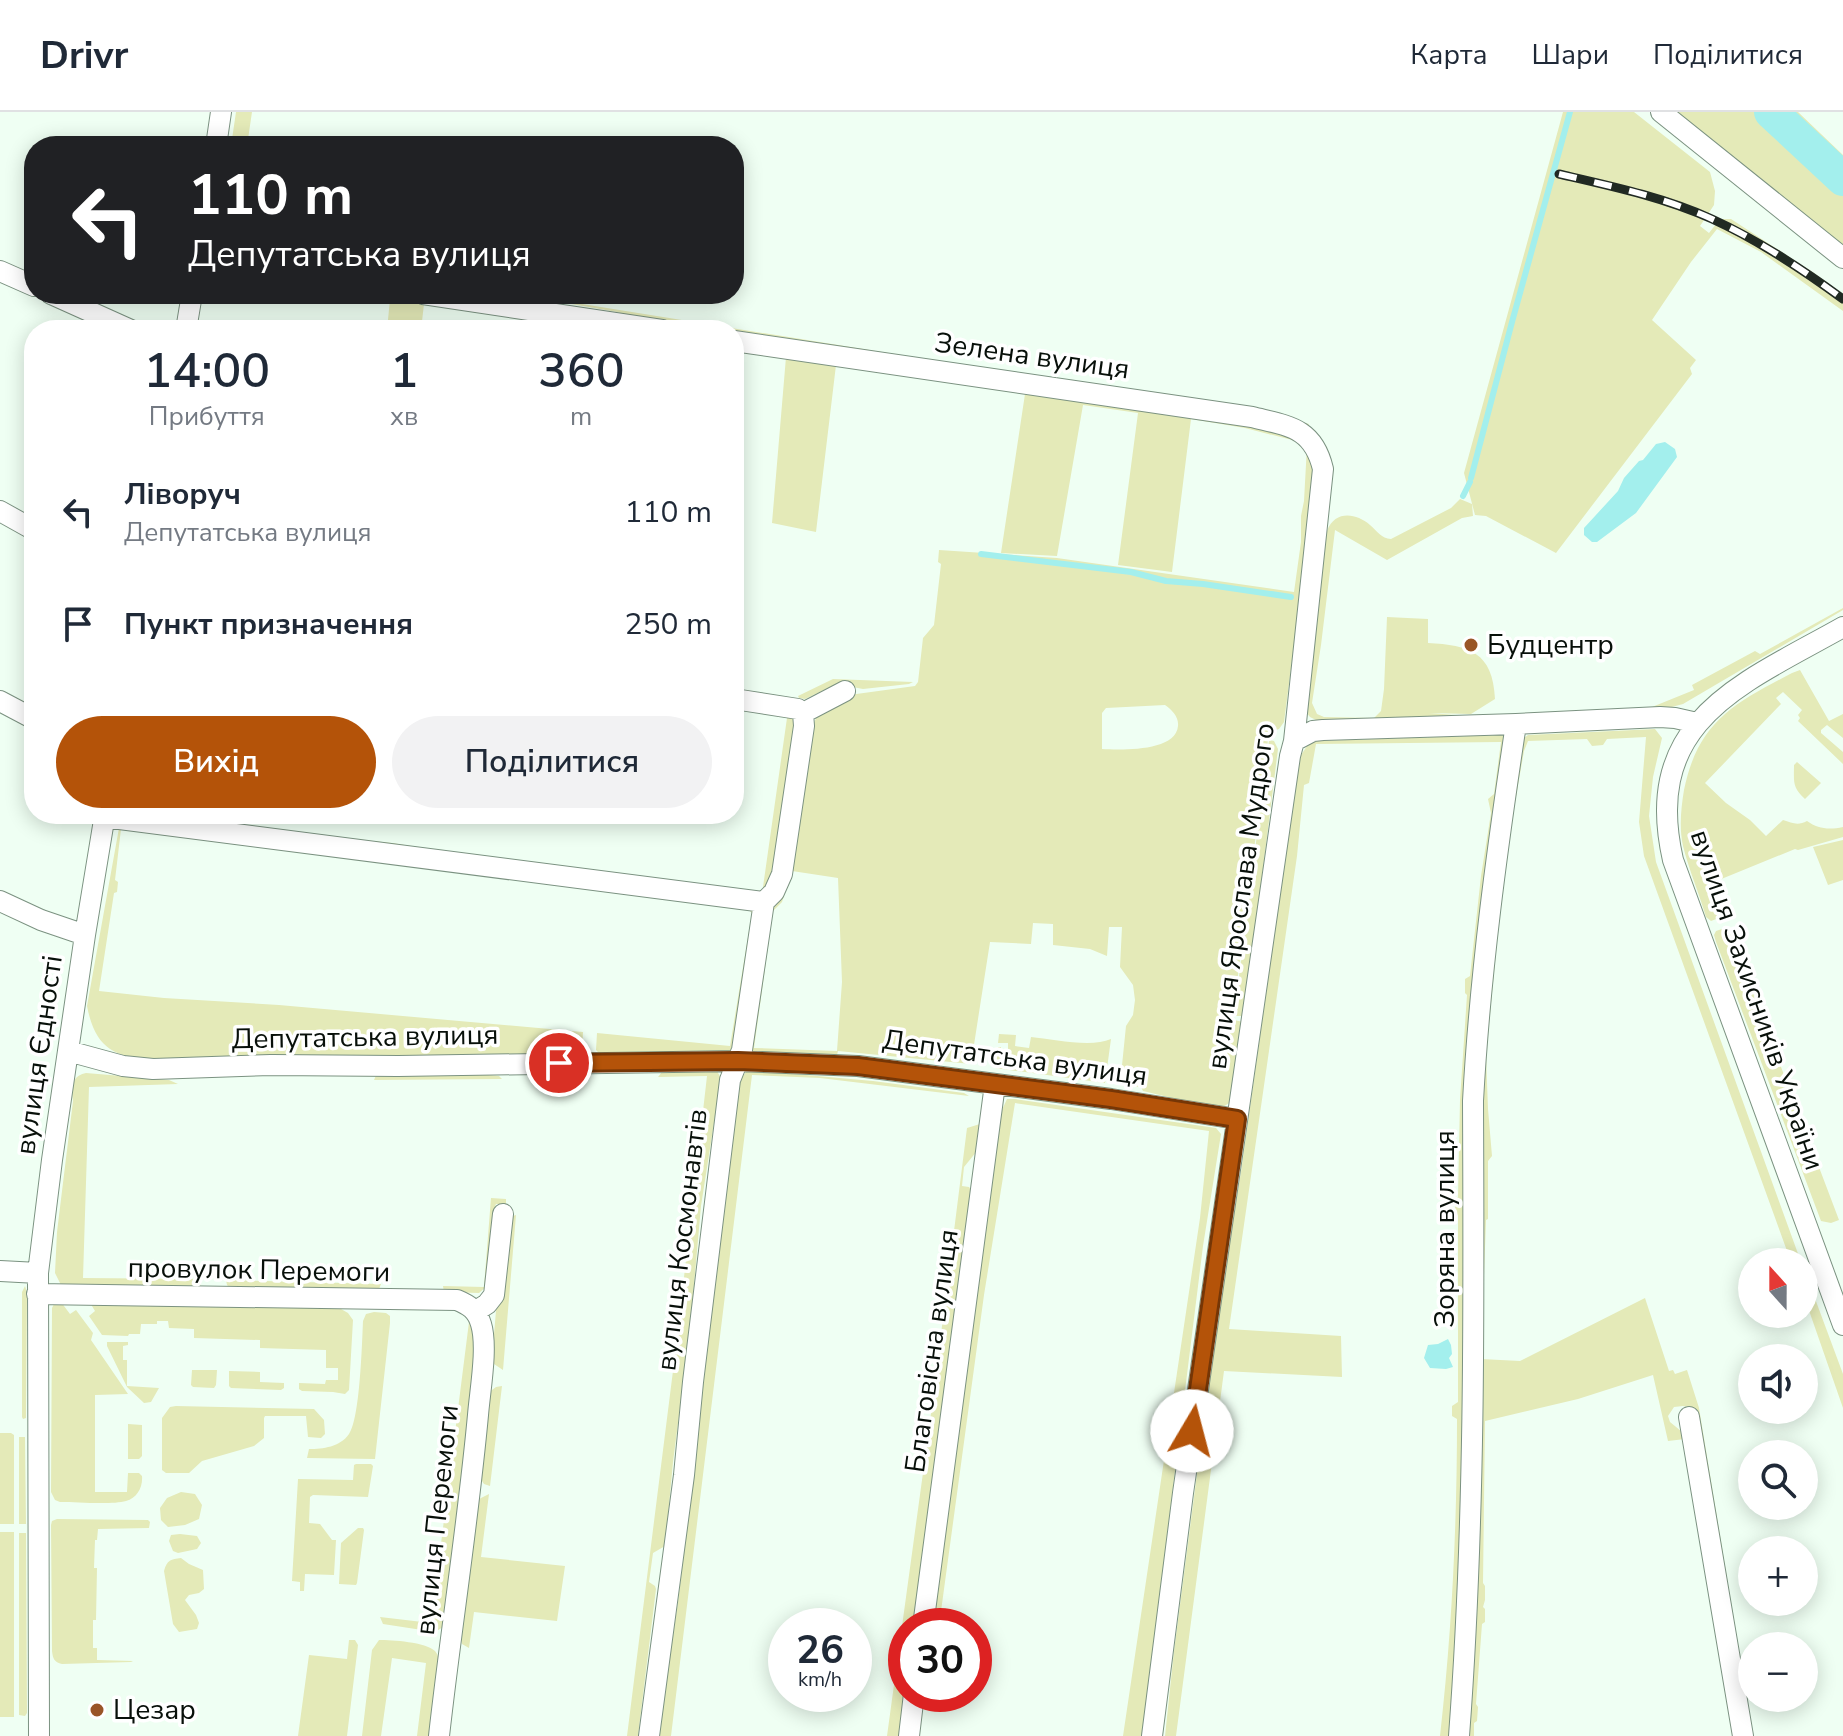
<!DOCTYPE html>
<html lang="uk">
<meta charset="utf-8">
<style>
body{margin:0;font-family:"Nunito Sans",sans-serif;background:#f2f2f3;color:#1f2937;height:100vh;display:flex;flex-direction:column;font-size:30px;white-space:nowrap}
*{box-sizing:border-box;margin:0}
p{font-size:26px;color:#747a83}
.icon{flex:none;width:44px;height:44px;fill:none;stroke:currentColor;stroke-width:2;stroke-linecap:round;stroke-linejoin:round}
.map{position:relative;flex:1;overflow:hidden}
.details{position:absolute;left:24px;top:208px;width:720px;height:504px;display:flex;flex-direction:column;background:#fff;border-radius:32px;box-shadow:0 4px 20px #0003}
.details>*{flex:none}
.top-card{position:absolute;left:24px;top:24px;width:720px;height:168px;border-radius:32px;box-shadow:0 4px 20px #0003;background:#202124;color:#fff;overflow:hidden}
.needle{width:52px;rotate:339deg}
.buttons{position:absolute;left:1738px;top:1136px;display:grid;gap:16px}
.buttons a{display:grid;place-items:center;width:80px;height:80px;border-radius:50%;background:#fff;box-shadow:0 4px 20px #0003;font-size:40px}
.speed{position:absolute;left:768px;top:1496px;display:flex;gap:16px;font-size:40px;font-weight:700;text-align:center}
.speed>*{display:grid;place-content:center;width:104px;height:104px;border-radius:50%;background:#fff;box-shadow:0 4px 20px #0003;line-height:1}
.speed small{font-size:20px;font-weight:400}
.speed .limit{border:12px solid #d22;background:#fff;color:#111}
.pin{position:absolute;display:grid;place-items:center;width:68px;height:68px;color:#fff;margin:-34px;border:4px solid #fff;border-radius:50%;box-shadow:0 2px 8px #0007}
.me{position:absolute;width:88px;margin:-44px;rotate:8deg;stroke-linejoin:round;filter:drop-shadow(0 0 6px #0008)}
.turn{display:flex;align-items:center;gap:28px;height:168px;padding:0 32px;font-size:36px}
.turn .icon{width:104px;height:104px;stroke-width:2.5}
.turn b{display:block;font-size:56px;line-height:68px}
.eta{display:flex;justify-content:space-evenly;align-items:center;height:136px;text-align:center}
.eta b{font-size:48px;font-weight:600;line-height:56px}
.action{display:flex;gap:16px;margin-top:auto;padding:16px 32px}
.action a{flex:1;height:92px;border-radius:48px;background:#b45309;color:#fff;font-size:32px;font-weight:600;line-height:92px;text-align:center}
.action a+a{background:#f2f2f3;color:#1f2937}
ul{padding:0;list-style:none}
li{display:flex;align-items:center;gap:24px;height:112px;padding:0 32px}
li div{flex:1}
li b{display:block;font-size:30px}
li em{font-style:normal}
header{display:flex;align-items:center;gap:48px;box-sizing:border-box;height:112px;padding:0 40px;background:#fff;border-bottom:2px solid #e0e1e3}
header strong{font-size:38px}
nav{display:flex;gap:44px;margin-inline-start:auto;font-size:28px}
.map>svg:first-child{display:block}
.green{fill:#e4eab8;fill-rule:evenodd}
.water{fill:#a3efed}
.lines{fill:none;stroke-linecap:round;stroke-linejoin:round}
.stream{stroke:#a3efed;stroke-width:6}
.river{stroke:#a3efed;stroke-width:34}
.minor-casing{stroke:#7b9281;stroke-width:22}
.minor{stroke:#fff;stroke-width:20}
.rail-casing{stroke:#212a23;stroke-width:9}
.rail{stroke:#fff;stroke-width:6;stroke-dasharray:18;stroke-linecap:butt}
.route-casing{stroke:#753606;stroke-width:20}
.route{stroke:#b45309;stroke-width:14}
.poi-dot{fill:#995527;stroke:#fff;stroke-width:3}
.labels{text-anchor:middle;dominant-baseline:central;stroke-width:7;stroke-linejoin:round;paint-order:stroke}
.street-label{font-size:28px;fill:#08100a;stroke:#fff}
.poi-label{font-size:28px;fill:#08100a;stroke:#fff;text-anchor:start}
</style>
<header>
<strong>Drivr</strong>
<nav><a>Карта</a><a>Шари</a><a>Поділитися</a></nav>
</header>
<div class="map">
<svg width="1843" height="1624" viewBox="0 0 1843 1624">
<rect width="100%" height="100%" fill="#effff3"/>
<path class="green" d="M 236,0 L 252,0 L 247,34 L 231,34 Z
M 1563,0 L 1634,0 L 1710,60 L 1715,79 L 1714,93 L 1700,114 L 1709,121 L 1720,107 L 1731,107 L 1814,161 L 1843,182 L 1843,199 L 1761,140 L 1717,117 L 1691,150 L 1652,208 L 1696,248 L 1690,256 L 1692,262 L 1556,441 L 1486,404 L 1475,403 L 1464,361 Z
M 1661,0 L 1798,0 L 1843,43 L 1843,146 Z
M 353,182 L 378,182 L 543,205 L 424,192 L 421,218 L 387,218 L 390,187 Z
M 475,182 L 520,182 L 981,256 L 1244,295 L 1309,312 L 1307,316 L 734,223 L 734,218 L 701,218 L 647,209 L 617,200 L 566,191 L 544,191 Z
M 786,245 L 1262,311 L 1296,329 L 1245,316 L 1191,307 L 1172,460 L 1118,453 L 1138,301 L 1083,293 L 1057,444 L 1001,441 L 1025,282 L 836,253 L 816,420 L 772,411 Z
M 1307,334 L 1314,351 L 1302,472 L 1284,610 L 1279,617 L 1269,620 L 1231,918 L 1234,908 L 1243,910 L 1232,989 L 1223,995 L 1214,996 L 1143,979 L 1141,975 L 1120,973 L 1126,914 L 1133,903 L 1135,888 L 1133,873 L 1120,855 L 1122,815 L 1109,815 L 1107,844 L 1090,837 L 1053,833 L 1053,812 L 1033,811 L 1031,832 L 990,830 L 971,952 L 838,939 L 837,943 L 752,940 L 749,937 L 769,799 L 811,617 L 818,602 L 849,583 L 915,574 L 918,570 L 923,526 L 934,513 L 941,452 L 938,450 L 939,438 L 1057,446 L 1294,480 L 1301,430 L 1301,404 L 1304,389 ZM 1165,593 C 1172,598 1179,605 1178,614 C 1176,640 1120,638 1102,637 L 1102,601 L 1106,596 ZM 792,759 L 838,766 L 842,870 L 837,939 L 754,936 L 773,799 L 782,790 Z
M 1460,387 L 1472,392 L 1473,404 L 1462,406 L 1387,448 L 1335,418 L 1321,533 L 1312,591 L 1317,602 L 1324,605 L 1374,606 L 1381,599 L 1384,577 L 1387,505 L 1428,507 L 1428,531 C 1469,533 1493,540 1495,587 L 1471,602 L 1429,601 L 1469,604 L 1320,610 L 1310,605 L 1306,600 L 1323,439 C 1324,433 1325,425 1327,419 C 1335,398 1356,401 1370,413 C 1378,420 1381,426 1391,427 L 1451,396 Z
M 1843,496 L 1843,498 L 1683,592 L 1668,596 L 1652,595 L 1694,578 L 1692,573 L 1755,539 L 1760,542 Z
M 1800,558 L 1829,609 L 1843,602 L 1843,626 L 1827,613 L 1821,618 L 1821,621 L 1843,640 L 1843,652 L 1798,609 L 1800,606 L 1798,603 L 1802,598 L 1783,580 L 1776,586 L 1781,592 L 1705,671 L 1726,691 L 1750,708 L 1766,724 L 1783,708 C 1792,711 1798,714 1807,709 C 1818,717 1829,718 1843,715 L 1843,725 L 1798,738 L 1795,737 L 1714,770 L 1724,804 L 1711,809 L 1706,805 C 1699,781 1689,758 1683,734 C 1679,716 1681,696 1684,678 C 1698,609 1735,591 1792,561 Z
M 833,567 L 913,570 L 909,572 L 863,577 L 837,572 L 805,587 L 799,586 L 798,584 Z
M 734,595 L 792,605 L 795,610 L 778,758 L 765,786 L 275,719 L 392,731 L 511,750 L 762,782 L 787,606 Z
M 1655,617 L 1662,626 L 1653,665 L 1649,704 L 1656,750 L 1801,1150 L 1791,1150 L 1644,744 L 1639,710 L 1646,625 L 1607,627 L 1603,633 L 1592,634 L 1587,627 L 1528,629 L 1524,639 L 1512,707 L 1501,788 L 1486,943 L 1488,997 L 1492,1044 L 1488,1049 L 1488,1107 L 1486,1108 L 1481,1247 L 1520,1249 L 1645,1186 L 1669,1259 L 1673,1258 L 1675,1262 L 1687,1258 L 1699,1296 L 1738,1533 L 1750,1624 L 1688,1295 L 1683,1294 L 1674,1295 L 1668,1304 L 1670,1310 L 1687,1324 L 1685,1327 L 1668,1329 L 1653,1263 L 1578,1287 L 1485,1309 L 1483,1471 L 1485,1474 L 1485,1488 L 1483,1495 L 1485,1497 L 1485,1510 L 1482,1512 L 1476,1592 L 1478,1595 L 1477,1609 L 1474,1611 L 1474,1624 L 1464,1624 L 1483,905 L 1520,635 L 1524,626 L 1528,623 Z
M 1499,623 L 1505,624 L 1497,697 L 1453,1624 L 1440,1624 C 1452,1519 1457,1413 1457,1307 L 1452,1304 L 1452,1294 L 1458,1290 L 1458,1104 L 1455,1098 L 1455,1087 L 1458,1085 L 1460,988 L 1467,883 L 1465,881 L 1465,867 L 1470,864 L 1481,764 L 1491,701 L 1488,687 L 1494,682 L 1501,630 L 1316,632 L 1309,671 L 1304,673 L 1297,744 L 1229,1217 L 1341,1224 L 1342,1265 L 1224,1259 L 1176,1624 L 1165,1624 L 1174,1539 L 1211,1254 L 1223,1167 L 1241,1060 L 1299,646 L 1307,634 L 1316,629 Z
M 1269,628 L 1274,629 L 1278,637 L 1251,852 L 1243,904 L 1234,904 Z
M 1797,650 L 1821,671 L 1805,687 C 1792,675 1794,670 1794,653 Z
M 119,716 L 754,798 L 735,939 L 601,943 L 596,938 L 597,921 L 730,934 L 752,801 L 749,798 L 121,717 L 115,768 L 118,770 L 117,780 L 114,781 L 99,879 L 164,886 L 279,893 L 583,920 L 582,942 L 474,945 L 326,943 L 151,949 C 112,944 95,935 87,894 Z
M 1843,728 L 1843,768 L 1828,773 L 1813,735 Z
M 1728,815 L 1839,1108 L 1831,1111 L 1821,1109 L 1716,830 L 1714,823 L 1716,819 Z
M 999,922 L 1016,923 L 1015,934 L 1029,936 L 1031,925 C 1053,927 1091,936 1111,927 L 1105,971 L 995,956 L 998,935 L 1001,935 L 1001,937 L 1008,937 L 1008,931 L 998,931 Z
M 668,959 L 717,959 L 721,966 L 701,1094 L 690,1218 L 673,1350 L 666,1426 L 665,1434 L 653,1441 L 649,1470 L 655,1474 L 656,1477 L 638,1624 L 627,1624 L 676,1235 L 707,964 L 658,965 L 662,960 Z
M 747,959 L 806,963 L 873,969 L 964,981 L 969,984 L 820,966 L 752,963 L 671,1624 L 658,1624 L 678,1490 L 700,1307 L 697,1290 L 739,968 Z
M 86,961 L 169,968 L 178,972 L 89,975 L 83,1166 L 202,1167 L 200,1174 L 61,1173 L 55,1161 L 57,1120 L 73,989 C 71,976 71,964 86,961 Z
M 377,961 L 468,961 L 499,964 L 502,967 L 374,968 Z
M 1007,987 L 1015,987 L 1216,1016 L 1221,1022 L 1203,1134 L 1142,1624 L 1123,1624 L 1200,1106 L 1209,1019 L 1015,991 L 984,1183 L 939,1514 L 928,1514 L 1001,1000 Z
M 980,1012 L 977,1039 L 964,1055 L 962,1074 L 969,1075 L 971,1078 L 916,1514 L 906,1514 L 906,1582 L 901,1624 L 887,1624 L 929,1317 L 967,1016 Z
M 491,1086 L 506,1087 L 506,1092 L 496,1092 L 494,1097 L 487,1174 L 479,1181 L 444,1180 L 443,1174 L 484,1175 Z
M 516,1103 L 503,1258 L 494,1252 L 492,1246 L 503,1116 L 513,1104 Z
M 1804,1157 L 1843,1262 L 1843,1296 L 1805,1187 Z
M 226,1168 L 381,1172 L 379,1177 L 231,1177 L 227,1173 Z
M 25,1174 L 27,1180 L 26,1301 L 26,1306 L 23,1307 L 22,1305 L 22,1180 Z
M 89,1189 L 341,1197 L 348,1201 L 353,1208 L 349,1278 L 345,1282 L 333,1280 L 302,1279 L 299,1277 L 299,1271 L 325,1272 L 326,1268 L 338,1268 L 338,1256 L 326,1256 L 326,1238 L 260,1236 L 260,1228 L 194,1226 L 194,1217 L 169,1216 L 168,1209 L 157,1209 L 157,1212 L 141,1212 L 140,1222 L 129,1222 L 128,1224 L 102,1223 L 89,1204 L 95,1199 Z
M 61,1190 L 70,1202 L 76,1198 L 93,1221 L 91,1228 L 128,1282 L 95,1283 L 95,1380 L 127,1380 L 128,1361 L 139,1361 L 142,1364 C 143,1375 137,1386 126,1389 C 112,1393 77,1390 60,1390 L 55,1388 L 51,1380 L 52,1196 L 54,1192 Z
M 374,1200 L 386,1201 L 390,1204 L 390,1211 L 375,1347 L 307,1346 L 309,1337 C 323,1337 340,1335 349,1322 C 360,1307 362,1232 363,1209 L 366,1202 Z
M 470,1202 L 478,1213 L 450,1499 L 443,1515 L 435,1520 L 383,1512 L 380,1505 L 431,1511 Z
M 107,1230 L 128,1230 L 128,1233 L 123,1234 L 123,1248 L 127,1248 L 127,1274 L 159,1276 L 151,1290 L 144,1291 L 127,1275 L 107,1234 Z
M 192,1258 L 217,1258 L 216,1273 L 214,1276 L 193,1275 L 191,1273 Z
M 229,1259 L 260,1260 L 260,1270 L 284,1271 L 284,1276 L 281,1278 L 231,1276 L 229,1274 Z
M 502,1274 L 490,1374 L 484,1372 L 480,1366 L 488,1281 L 496,1275 Z
M 176,1294 L 314,1297 L 324,1308 L 325,1322 L 321,1326 L 308,1325 L 306,1304 L 265,1304 L 264,1306 L 264,1326 L 254,1334 L 202,1349 L 189,1361 L 166,1361 L 162,1358 L 162,1306 L 170,1295 Z
M 128,1312 L 142,1313 L 142,1344 L 139,1347 L 128,1347 Z
M 0,1321 L 11,1321 L 14,1323 L 14,1412 L 0,1412 Z
M 19,1325 L 25,1325 L 26,1412 L 19,1412 Z
M 356,1352 L 371,1352 L 373,1354 L 368,1385 L 313,1383 L 310,1385 L 309,1411 L 320,1412 L 332,1428 L 336,1428 L 334,1463 L 305,1462 L 304,1479 L 300,1479 L 300,1470 L 292,1469 L 298,1367 L 353,1368 L 354,1353 Z
M 181,1380 L 195,1382 L 202,1393 L 199,1407 L 185,1413 L 168,1415 L 161,1408 L 160,1396 L 167,1386 Z
M 489,1382 L 481,1445 L 565,1454 L 557,1509 L 474,1500 L 469,1536 L 462,1532 L 461,1528 L 479,1387 Z
M 57,1407 L 148,1408 L 150,1410 L 149,1416 L 98,1417 L 97,1428 L 95,1428 L 94,1456 L 97,1456 L 96,1508 L 93,1508 L 93,1536 L 97,1536 L 97,1548 L 133,1549 L 131,1550 L 62,1552 C 54,1550 53,1547 52,1539 L 51,1413 L 52,1409 Z
M 358,1416 L 363,1416 L 364,1418 L 357,1471 L 356,1473 L 339,1472 L 341,1431 Z
M 0,1420 L 14,1420 L 14,1605 L 0,1605 Z
M 19,1421 L 26,1421 L 27,1601 L 25,1604 L 19,1603 Z
M 180,1422 L 197,1424 L 201,1431 L 197,1437 L 178,1441 L 173,1439 L 169,1429 L 171,1423 Z
M 181,1446 L 189,1452 L 203,1458 L 204,1477 L 199,1481 L 189,1483 L 185,1488 L 196,1503 L 199,1511 L 197,1517 L 179,1520 L 173,1512 L 164,1459 C 167,1448 171,1447 181,1446 Z
M 349,1528 L 355,1528 L 358,1533 L 347,1624 L 298,1624 L 309,1543 L 347,1547 Z
M 379,1528 C 392,1528 426,1530 435,1539 C 439,1544 438,1546 439,1552 L 430,1624 L 417,1624 L 426,1551 L 392,1546 L 381,1624 L 362,1624 L 372,1538 Z"/>
<path class="water" d="M 1665,330 L 1675,337 L 1677,345 L 1636,401 L 1597,430 L 1592,430 L 1584,423 L 1584,416 L 1618,379 L 1624,366 L 1639,349 L 1643,348 L 1656,332 Z
M 1448,1227 L 1451,1233 L 1452,1242 L 1449,1246 L 1453,1255 L 1446,1257 L 1430,1256 L 1424,1246 L 1428,1233 L 1438,1232 Z"/>
<g class="lines">
<path class="stream" d="M 1471,366 L 1512,210 L 1570,0
M 1463,384 L 1470,370
M 981,442 L 1131,460 L 1166,469 L 1203,472 L 1291,485"/>
<path class="river" d="M 1771,0 L 1843,67"/>
<defs>
<path id="minor" d="M 1661,0 L 1843,146
M 216,34 L 221,0
M 0,159 L 34,174
M 51,182 L 131,218
M 423,182 L 662,218
M 186,218 L 192,182
M 734,229 L 1252,305 C 1288,314 1313,315 1323,357 L 1294,629 L 1290,644 L 1183,1381 L 1152,1624
M 0,399 L 34,418
M 1843,515 C 1742,572 1641,608 1673,748 L 1843,1213
M 734,587 L 798,597 L 803,601 L 845,579
M 0,589 L 34,607
M 1294,629 L 1313,619 L 1323,618 L 1516,612 L 1660,605 L 1675,606 L 1697,611
M 104,705 L 764,790
M 0,789 L 41,808 L 85,823
M 68,939 L 123,954 L 153,957 L 271,953 L 398,954 L 738,949 L 858,954 L 1111,987 L 1237,1007
M 0,1159 L 38,1161
M 37,1182 L 457,1188 C 469,1193 477,1198 481,1212 C 488,1235 480,1278 478,1303 C 468,1411 451,1517 439,1624
M 476,1199 L 487,1192 L 494,1183 L 503,1102
M 1689,1305 L 1743,1624
M 923,1514 L 995,972
M 39,1624 L 38,1161 L 52,1048 L 85,823 L 105,702
M 649,1624 L 684,1363 L 693,1270 L 730,968 L 742,938 L 764,790 L 774,780 L 782,762 L 804,614 L 803,601
M 909,1624 L 914,1582
M 1459,1624 C 1475,1413 1474,1200 1473,989 C 1480,862 1497,737 1516,612"/>
</defs>
<use href="#minor" class="minor-casing"/>
<use href="#minor" class="minor"/>
<defs>
<path id="rail" d="M 1559,62 C 1611,74 1663,85 1712,107 C 1758,128 1802,157 1843,187"/>
</defs>
<use href="#rail" class="rail-casing"/>
<use href="#rail" class="rail"/>
</g>
<g class="lines">
<defs>
<path id="route" d="M 559,951 L 738,949 L 858,954 L 1111,987 L 1237,1007 L 1192,1319"/>
</defs>
<use href="#route" class="route-casing"/>
<use href="#route" class="route"/>
</g>
<g class="poi-dot">
<circle cx="1471" cy="533" r="8"/>
<circle cx="97" cy="1598" r="8"/>
</g>
<g class="labels">
<g class="street-label">
<text transform="translate(1032 244) rotate(8)">Зелена вулиця</text>
<text transform="translate(1241 784) rotate(-82)">вулиця Ярослава Мудрого</text>
<text transform="translate(1757 888) rotate(71)">вулиця Захисників України</text>
<text transform="translate(365 925) rotate(-1)">Депутатська вулиця</text>
<text transform="translate(39 943) rotate(-82)">вулиця Єдності</text>
<text transform="translate(1015 946) rotate(8)">Депутатська вулиця</text>
<text transform="translate(1445 1117) rotate(-90)">Зоряна вулиця</text>
<text transform="translate(682 1128) rotate(-83)">вулиця Космонавтів</text>
<text transform="translate(259 1158) rotate(1)">провулок Перемоги</text>
<text transform="translate(932 1239) rotate(-82)">Благовісна вулиця</text>
<text transform="translate(437 1408) rotate(-84)">вулиця Перемоги</text>
</g>
<g class="poi-label">
<text x="1487" y="533">Будцентр</text>
<text x="113" y="1598">Цезар</text>
</g>
</g>
</svg>
<div class="buttons">
<a><svg class="needle" viewBox="-14 -14 28 28"><path d="M0-13l5 13h-10z" fill="#e53935"/><path d="M0 13l5-13h-10z" fill="#747a83"/></svg></a>
<a><svg class="icon" aria-label="sound" viewBox="0 0 24 24"><path d="M4 9h4l5-4v14l-5-4H4zM17 9q2 3 0 6"/></svg></a>
<a><svg class="icon" aria-label="search" viewBox="0 0 24 24"><circle cx="10" cy="10" r="6"/><path d="M15 15l6 6"/></svg></a>
<a>+</a>
<a>−</a>
</div>
<div class="speed"><div>26<small>km/h</small></div><div class="limit">30</div></div>
<div class="pin" style="left:559px;top:951px;background:#d93025"><svg class="icon" aria-label="arrive" viewBox="0 0 24 24"><path d="M6 21V4h12l-3 4 3 4H6"/></svg></div>
<svg class="me" style="left:1192px;top:1319px" viewBox="-20 -20 40 40"><circle r="19" fill="#fff"/><path d="M0-13L10 11 0 6-10 11z" fill="#b45309"/></svg>
<div class="top-card">
<div class="turn"><svg class="icon" aria-label="left" viewBox="0 0 24 24"><path d="M17 20v-9H6M10 6l-5 5 5 5"/></svg><div><b>110 m</b>Депутатська вулиця</div></div>
</div>
<section class="details">
<div class="eta">
<div><b>14:00</b><p>Прибуття</p></div>
<div><b>1</b><p>хв</p></div>
<div><b>360</b><p>m</p></div>
</div>
<ul>
<li><svg class="icon" aria-label="left" viewBox="0 0 24 24"><path d="M17 20v-9H6M10 6l-5 5 5 5"/></svg><div><b>Ліворуч</b><p>Депутатська вулиця</p></div><em>110 m</em></li>
<li><svg class="icon" aria-label="arrive" viewBox="0 0 24 24"><path d="M6 21V4h12l-3 4 3 4H6"/></svg><div><b>Пункт призначення</b></div><em>250 m</em></li>
</ul>
<div class="action"><a>Вихід</a><a>Поділитися</a></div>
</section>
</div>
